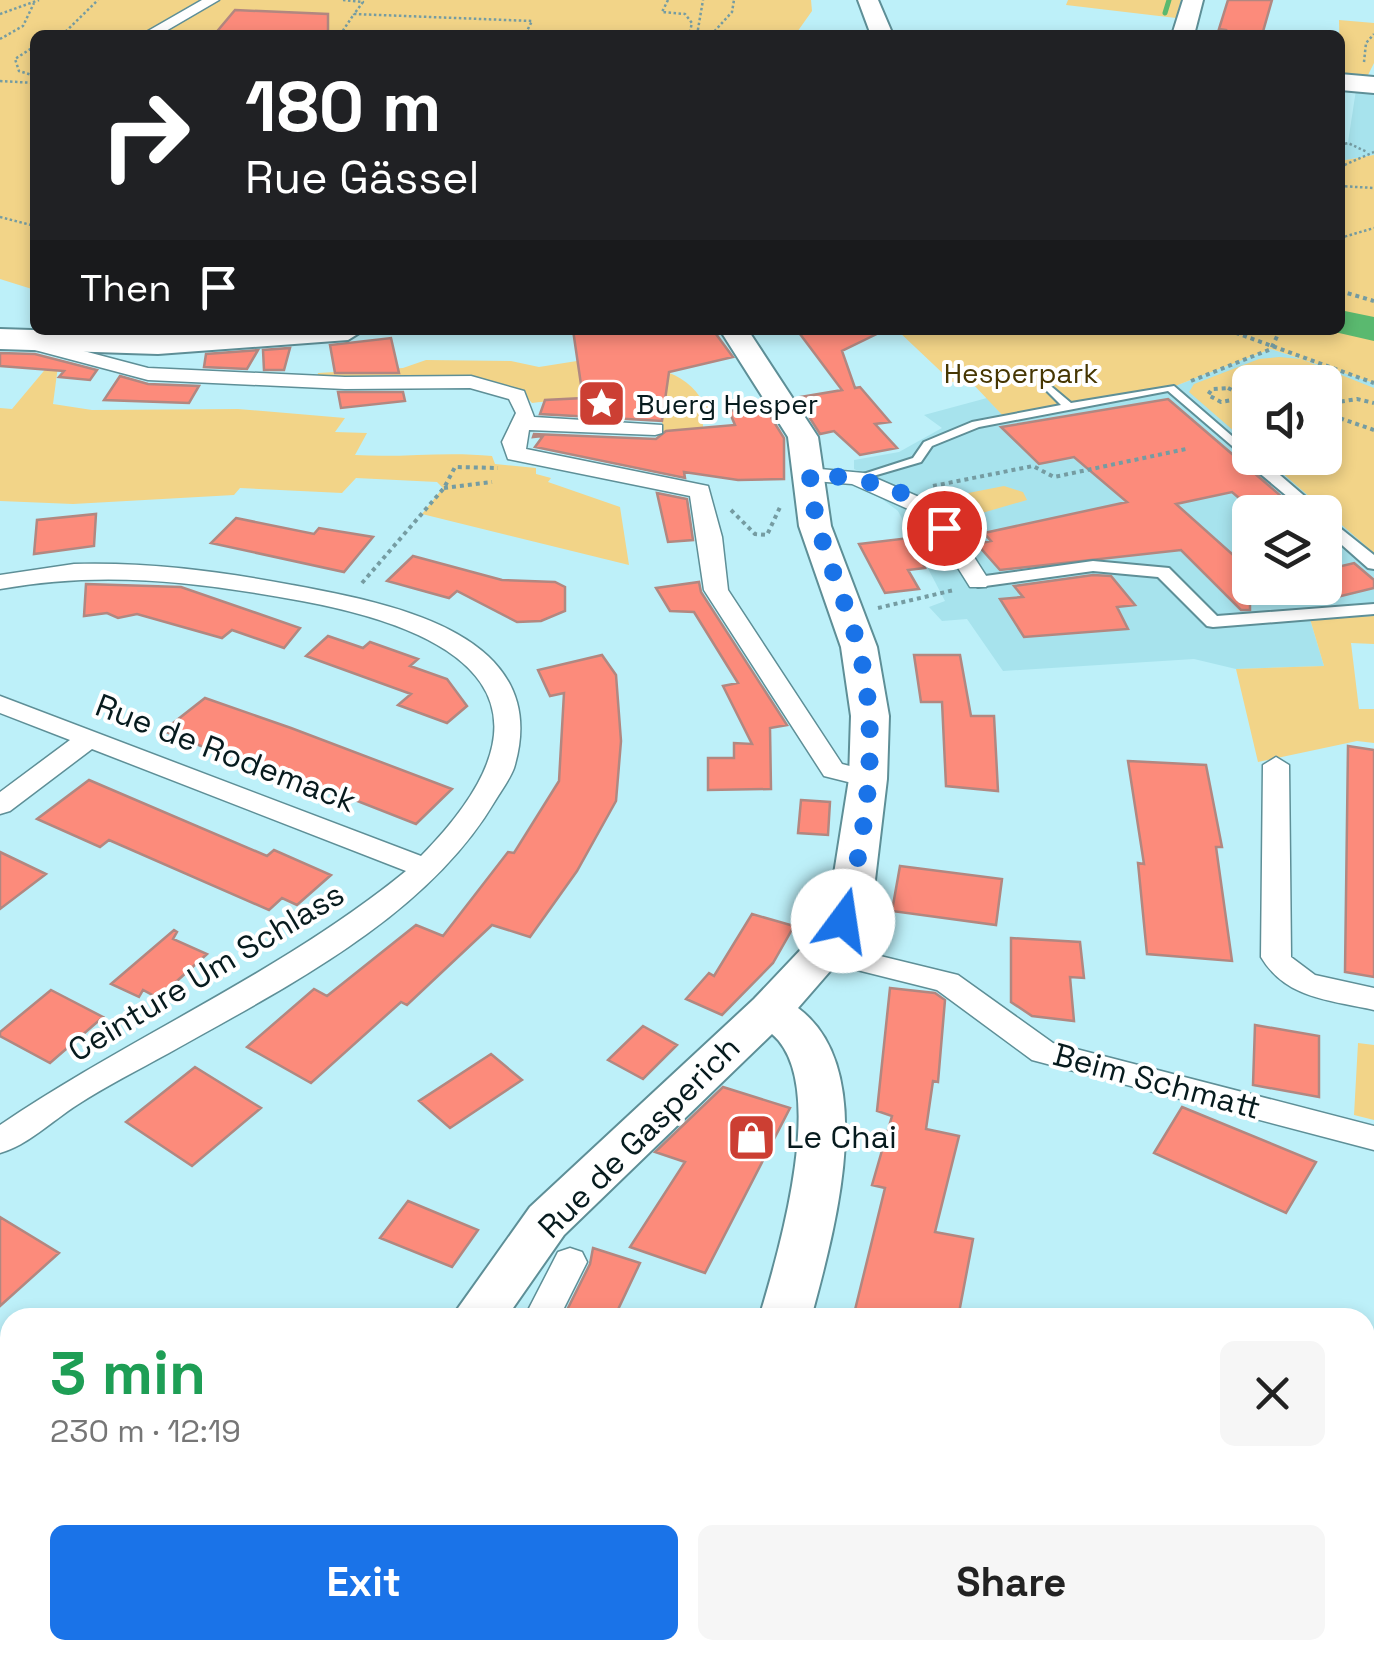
<!DOCTYPE html>
<meta charset="utf-8">
<style>
body{margin:0;font-family:"Space Grotesk",sans-serif;background:#f6f6f6;color:#222;height:100vh;display:flex;flex-direction:column;font-size:38px;white-space:nowrap}
*{box-sizing:border-box;margin:0}
p{font-size:32px;color:#767676}
.icon{flex:none;width:55px;height:55px;fill:none;stroke:currentColor;stroke-width:2;stroke-linecap:round;stroke-linejoin:round}
.map{position:relative;flex:1;overflow:hidden}
.drawer{position:absolute;left:0px;top:1308px;width:1375px;height:352px;display:flex;flex-direction:column;background:#fff;border-radius:30px 30px 0 0;box-shadow:0 5px 15px #0003}
.drawer>*{flex:none}
.guide{position:absolute;left:30px;top:30px;width:1315px;height:305px;border-radius:15px;box-shadow:0 5px 15px #0003;background:#202124;color:#fff;overflow:hidden}
.tools{position:absolute;left:1232px;top:365px;display:grid;gap:20px}
.tools a{display:grid;place-items:center;width:110px;height:110px;border-radius:15px;background:#fff;box-shadow:0 5px 15px #0003;font-size:50px}
.pin{position:absolute;display:grid;place-items:center;width:85px;height:85px;color:#fff;margin:-42px;border:5px solid #fff;border-radius:50%;box-shadow:0 2px 10px #0007}
.me{position:absolute;width:110px;margin:-55px;rotate:14deg;stroke-linejoin:round;filter:drop-shadow(0 0 8px #0008)}
.turn{display:flex;align-items:center;gap:35px;height:210px;padding:0 50px;font-size:45px}
.turn .icon{width:130px;height:130px;stroke-width:2.5}
.turn b{display:block;font-size:70px;line-height:85px}
.then{display:flex;align-items:center;height:95px;padding:0 50px;background:#0003;gap:20px;font-size:38px}
.round{display:grid;place-items:center;flex:none;width:105px;height:105px;border-radius:15px;background:#f6f6f6}
.overview{display:flex;align-items:center;justify-content:space-between;height:170px;padding:0 50px}
h1{font-size:60px;font-weight:800;line-height:75px;color:#1e9e55}
.cta{display:flex;gap:20px;margin-top:auto;padding:20px 50px}
.cta a{flex:1;height:115px;border-radius:15px;background:#1a73e8;color:#fff;font-size:40px;font-weight:800;line-height:115px;text-align:center}
.cta a+a{background:#f6f6f6;color:#222}
.map>svg:first-child{display:block}
.built{fill:#a7e3ed;fill-rule:evenodd}
.green{fill:#f2d488}
.lines{fill:none;stroke-linecap:round;stroke-linejoin:round}
.stream{stroke:#5ab96f;stroke-width:5}
.river{fill:#5ab96f;fill-rule:evenodd}
.building{fill:#fc8b7b;stroke:#b28780;stroke-width:2.5}
.service-casing{stroke:#5e8f97;stroke-width:4}
.pedestrian-casing{stroke:#5e8f97;stroke-width:4}
.minor-casing{stroke:#5e8f97;stroke-width:3}
.secondary-casing{stroke:#5e8f97;stroke-width:4}
.primary-casing{stroke:#5e8f97;stroke-width:4}
.path-far1{stroke:#759ca2;stroke-width:2.5;stroke-dasharray:2.5 2.5;stroke-linecap:butt}
.path{stroke:#759ca2;stroke-width:4;stroke-dasharray:4 4;stroke-linecap:butt}
.service{fill:#fff;fill-rule:evenodd}
.pedestrian{fill:#fff;fill-rule:evenodd}
.minor{fill:#fff;fill-rule:evenodd}
.secondary{fill:#fff;fill-rule:evenodd}
.primary{fill:#fff;fill-rule:evenodd}
.route{stroke:#1a73e8;stroke-width:18;stroke-dasharray:0 32.4}
.labels{text-anchor:middle;dominant-baseline:central;stroke-width:8;stroke-linejoin:round;paint-order:stroke}
.far-park-label{font-size:28px;fill:#463602;stroke:#fff}
.far-poi-label{font-size:28px;fill:#071b1e;stroke:#fff;text-anchor:start}
.street-label{font-size:32px;fill:#071b1e;stroke:#fff}
.poi-label{font-size:32px;fill:#071b1e;stroke:#fff;text-anchor:start}
</style>
<div class="map">
<svg width="1374" height="1658" viewBox="0 0 1374 1658">
<rect width="100%" height="100%" fill="#bdf0f9"/>
<path class="built" d="M 1356,90 L 1374,92 L 1374,155 L 1340,161 L 1340,142 L 1348,142 Z
M 1271,349 L 1374,383 L 1374,616 L 1310,619 L 1324,666 L 1236,669 L 1194,659 L 1003,671 L 967,619 L 942,621 L 929,607 L 945,601 L 898,511 L 870,490 L 883,482 L 854,469 L 854,460 L 899,452 L 942,428 L 924,415 L 987,398 L 1006,419 L 1170,388 ZM 1250,382 L 1325,382 L 1325,458 L 1250,458 ZM 1250,512 L 1325,512 L 1325,588 L 1250,588 Z"/>
<path class="green" d="M 0,0 L 811,0 L 812,11 L 795,35 L 35,35 L 35,290 L 0,279 Z
M 1068,0 L 1181,0 L 1176,18 L 1066,5 Z
M 1339,20 L 1374,23 L 1374,63 L 1367,77 L 1340,74 Z
M 1374,155 L 1374,383 L 1271,349 L 1170,388 L 1006,419 L 972,383 L 952,382 L 897,330 L 1340,330 L 1340,161 Z
M 602,357 C 636,365 680,366 700,397 L 715,397 L 716,417 L 702,417 L 704,434 L 663,433 L 662,421 C 606,400 588,397 532,403 C 501,364 367,378 317,377 L 318,373 L 403,368 L 426,360 L 511,361 L 539,367 Z
M 1279,357 L 1301,359 L 1374,388 L 1374,553 L 1265,458 L 1325,458 L 1325,382 L 1250,382 L 1250,445 L 1189,392 L 1194,384 L 1259,359 Z
M 48,366 L 58,366 L 53,404 L 92,410 L 238,409 L 345,418 L 335,432 L 367,433 L 355,455 C 403,458 444,451 492,456 L 495,464 L 536,468 L 536,474 L 551,478 L 548,482 L 620,507 L 629,565 L 422,514 L 443,488 L 437,482 L 356,478 L 342,493 L 240,488 L 234,495 L 73,504 L 0,501 L 0,408 L 12,409 Z
M 1004,486 L 1023,492 L 1027,500 L 982,513 L 963,508 L 958,501 L 963,494 Z
M 1374,616 L 1374,644 L 1351,643 L 1359,709 L 1374,709 L 1374,743 L 1357,741 L 1258,762 L 1236,669 L 1324,666 L 1310,619 Z
M 1358,1043 L 1374,1045 L 1374,1120 L 1354,1115 Z
M 10,1423 L 10,1650 L 66,1650 L 59,1658 L 0,1658 L 0,1435 Z"/>
<g class="lines">
<path class="stream" d="M 1165,13 L 1169,0"/>
<path class="river" d="M 1340,310 L 1374,317 L 1374,341 L 1326,330 L 1340,330 Z"/>
</g>
<path class="building" d="M 1228,0 L 1272,0 L 1262,35 L 1225,35 L 1226,30 L 1219,29 Z
M 235,10 L 328,14 L 328,35 L 214,35 Z
M 573,330 L 713,330 L 733,357 L 669,372 L 662,421 L 540,414 L 545,400 L 583,398 Z
M 797,330 L 885,330 L 842,351 L 855,388 L 860,387 L 890,422 L 875,424 L 897,448 L 860,455 L 834,431 L 820,434 L 799,401 L 804,401 L 801,397 L 842,390 Z
M 391,338 L 399,373 L 335,373 L 330,345 Z
M 290,348 L 284,370 L 264,370 L 263,350 Z
M 258,350 L 247,369 L 204,367 L 206,354 Z
M 0,353 L 35,354 L 97,370 L 90,380 L 59,377 L 64,371 L 0,366 Z
M 120,376 L 148,384 L 199,386 L 189,403 L 104,400 Z
M 338,392 L 403,392 L 405,401 L 341,408 Z
M 1168,399 L 1288,502 L 1252,509 L 1232,492 L 1176,504 L 1250,570 L 1250,610 L 1241,610 L 1181,550 L 1000,570 L 977,544 L 991,541 L 984,533 L 1127,502 L 1074,457 L 1039,464 L 1001,427 Z
M 764,406 L 784,438 L 784,479 L 738,480 L 684,472 L 685,478 L 535,447 L 543,436 L 533,437 L 534,434 L 656,439 L 666,431 L 735,425 L 729,411 Z
M 657,493 L 687,499 L 693,540 L 668,542 Z
M 96,514 L 94,546 L 34,554 L 37,520 Z
M 236,518 L 314,534 L 319,528 L 373,537 L 344,572 L 211,543 Z
M 909,538 L 925,568 L 908,570 L 919,589 L 885,593 L 859,544 Z
M 413,556 L 502,580 L 555,582 L 565,587 L 565,611 L 541,621 L 517,622 L 457,591 L 449,598 L 387,581 Z
M 1354,563 L 1374,580 L 1374,588 L 1325,600 L 1325,570 Z
M 1093,575 L 1111,576 L 1135,605 L 1117,607 L 1128,629 L 1024,637 L 1000,599 L 1023,597 L 1014,586 Z
M 699,582 L 701,592 L 787,725 L 770,728 L 771,789 L 708,790 L 708,758 L 734,758 L 734,743 L 752,744 L 723,686 L 738,683 L 694,612 L 670,611 L 656,588 Z
M 86,584 L 181,587 L 300,628 L 284,648 L 232,630 L 222,638 L 137,614 L 118,618 L 107,613 L 84,616 Z
M 328,636 L 363,648 L 370,642 L 418,659 L 410,666 L 447,679 L 467,706 L 447,723 L 398,705 L 411,694 L 306,656 Z
M 602,655 L 616,675 L 621,741 L 616,801 L 577,871 L 530,937 L 492,925 L 407,1005 L 401,1002 L 311,1083 L 247,1047 L 314,989 L 327,996 L 416,925 L 443,936 L 508,852 L 514,853 L 559,781 L 564,693 L 550,696 L 538,670 Z
M 914,655 L 960,655 L 971,716 L 994,716 L 998,791 L 946,786 L 942,702 L 921,702 Z
M 205,698 L 291,728 L 452,789 L 416,824 L 235,753 L 229,757 L 163,731 Z
M 1348,746 L 1374,750 L 1374,977 L 1345,972 Z
M 1128,761 L 1206,765 L 1222,847 L 1216,847 L 1232,961 L 1147,954 L 1138,863 L 1144,864 Z
M 89,780 L 267,856 L 274,850 L 331,875 L 297,905 L 282,898 L 269,910 L 109,840 L 100,847 L 37,819 Z
M 801,800 L 830,802 L 828,835 L 798,833 Z
M 0,852 L 46,874 L 0,909 Z
M 900,866 L 1002,879 L 996,925 L 892,911 Z
M 752,914 L 794,926 L 773,963 L 722,1015 L 686,999 L 709,973 L 714,976 Z
M 174,930 L 177,932 L 173,939 L 207,954 L 158,998 L 143,990 L 139,997 L 111,984 Z
M 1011,938 L 1080,942 L 1084,978 L 1070,977 L 1074,1021 L 1032,1016 L 1011,1002 Z
M 890,988 L 935,993 L 945,1000 L 938,1082 L 933,1081 L 926,1129 L 959,1136 L 935,1232 L 973,1239 L 958,1318 L 853,1318 L 885,1188 L 872,1185 L 892,1116 L 877,1111 Z
M 51,990 L 103,1017 L 50,1063 L 0,1036 L 0,1032 Z
M 1255,1025 L 1319,1036 L 1319,1097 L 1253,1085 Z
M 643,1026 L 677,1045 L 643,1079 L 608,1060 Z
M 491,1054 L 522,1080 L 450,1128 L 419,1101 Z
M 195,1067 L 261,1108 L 192,1166 L 126,1122 Z
M 723,1087 L 790,1108 L 705,1273 L 630,1247 L 685,1162 L 655,1152 Z
M 1182,1107 L 1316,1162 L 1286,1213 L 1154,1153 Z
M 408,1201 L 478,1230 L 452,1267 L 380,1238 Z
M 0,1217 L 59,1253 L 0,1306 Z
M 593,1248 L 640,1263 L 614,1318 L 563,1318 L 590,1264 Z"/>
<g class="lines">
<defs>
<path id="service" d="M 1046,382 L 1071,403 L 1174,386 L 1247,449 L 1242,452 L 1238,451 L 1168,391 L 979,427 L 932,446 L 921,462 L 856,481 L 851,478 L 913,458 L 924,442 L 972,422 L 1061,405 L 1041,385 Z
M 10,1399 C 10,1411 13,1423 0,1428 C 0,1416 0,1404 10,1399 Z"/>
<path id="pedestrian" d="M 1250,454 L 1250,458 L 1260,458 L 1323,512 L 1306,512 L 1245,461 L 1243,458 Z
M 1325,516 L 1374,555 L 1374,569 L 1368,568 L 1325,530 Z
M 1093,561 L 1169,568 L 1217,616 L 1374,604 L 1374,614 L 1213,627 L 1207,626 L 1158,577 L 1093,571 L 978,587 L 969,582 L 978,577 Z"/>
<path id="minor" d="M 202,0 L 219,0 L 159,35 L 141,35 Z
M 23,335 L 148,368 L 345,377 L 471,376 L 524,391 L 534,417 L 662,425 L 662,433 L 655,435 L 529,430 L 526,449 L 708,486 L 722,537 L 728,590 L 842,764 L 877,773 L 881,779 L 868,787 L 824,776 L 704,590 L 690,496 L 508,459 L 502,442 L 516,413 L 509,399 L 470,388 L 345,389 L 148,380 L 16,345 L 13,341 Z
M 809,468 L 864,473 L 942,507 L 990,582 L 986,587 L 970,587 L 926,517 L 852,484 L 801,480 L 798,475 Z
M 74,564 C 149,562 219,571 292,585 C 388,603 555,632 514,768 C 510,779 501,791 495,801 C 426,918 284,988 169,1053 C 138,1070 106,1086 77,1105 C 52,1121 28,1145 0,1153 L 0,1125 C 133,1035 281,973 406,871 L 92,749 L 10,811 L 0,814 L 0,792 L 70,740 L 0,713 L 0,696 L 421,856 C 572,703 469,632 302,601 C 199,582 104,570 0,589 L 0,575 Z
M 1276,757 L 1289,765 L 1291,957 L 1315,975 L 1374,988 L 1374,1010 C 1330,1000 1286,999 1261,957 L 1263,765 Z
M 823,942 L 958,975 L 1053,1043 L 1374,1126 L 1374,1150 L 1032,1060 L 937,990 L 813,959 L 808,952 L 813,945 Z
M 570,1248 L 582,1252 L 587,1262 L 559,1318 L 524,1318 L 558,1252 Z
M 383,1650 L 423,1650 L 420,1658 L 380,1658 Z"/>
<path id="secondary" d="M 858,0 L 878,0 L 893,35 L 871,35 Z
M 1183,0 L 1203,0 L 1194,35 L 1172,35 Z
M 720,330 L 748,330 L 818,437 L 831,526 L 877,647 L 889,716 L 887,779 L 875,880 L 864,921 L 838,962 L 798,1008 C 881,1070 834,1232 811,1318 L 759,1318 C 778,1254 830,1083 772,1034 L 564,1235 L 506,1318 L 451,1318 L 530,1207 L 754,999 L 808,942 L 822,920 L 833,880 L 849,779 L 851,716 L 841,647 L 799,526 L 788,437 Z
M 211,1650 L 272,1650 L 268,1658 L 207,1658 Z
M 665,1650 L 725,1650 L 727,1658 L 667,1658 Z"/>
<path id="primary" d="M 1340,74 L 1374,77 L 1374,93 L 1340,90 Z
M 0,329 L 158,334 L 364,330 L 348,340 L 158,354 L 0,349 Z"/>
</defs>
<use href="#service" class="service-casing"/>
<use href="#pedestrian" class="pedestrian-casing"/>
<use href="#minor" class="minor-casing"/>
<use href="#secondary" class="secondary-casing"/>
<use href="#primary" class="primary-casing"/>
<path class="path-far1" d="M 343,0 L 363,2 L 354,14 L 532,21 L 525,35
M 668,0 L 662,12 L 685,14 L 692,23 L 690,31 L 697,34
M 0,14 L 39,0
M 62,35 L 98,0
M 340,35 L 354,14
M 697,35 L 703,0
M 711,35 L 732,12 L 734,0
M 0,39 L 23,26 L 34,3
M 35,46 L 15,59 L 19,71 L 35,76
M 1364,62 L 1366,43 L 1374,34
M 0,81 L 35,83
M 1340,145 L 1348,143 L 1367,152
M 1340,167 L 1374,152
M 1340,186 L 1374,188
M 0,217 L 35,226
M 1340,238 L 1374,228"/>
<path class="path" d="M 1340,291 L 1374,301
M 1228,330 L 1374,383
M 1275,367 L 1289,368 L 1297,376 L 1275,378 L 1268,372 Z
M 1191,381 L 1271,349 L 1280,330
M 1259,382 L 1272,379
M 1228,388 L 1236,392 L 1237,399 L 1221,402 L 1208,395 L 1212,389 Z
M 1250,388 L 1238,397 L 1250,412
M 1325,404 L 1357,399 L 1374,403
M 1325,413 L 1374,430
M 1238,424 L 1250,412
M 933,486 L 1033,466 L 1054,477 L 1186,449
M 444,488 L 492,482
M 731,510 L 755,534 L 767,535 L 781,505
M 362,583 L 444,488 L 455,467 L 498,468
M 878,608 L 954,590"/>
<use href="#service" class="service"/>
<use href="#pedestrian" class="pedestrian"/>
<use href="#minor" class="minor"/>
<use href="#secondary" class="secondary"/>
<use href="#primary" class="primary"/>
</g>
<g class="lines">
<path class="route" d="M 843,921 C 867,833 882,732 857,642 C 841,584 813,536 810,474 C 855,477 918,486 944,528"/>
</g>
<defs>
<symbol id="sight-square" viewBox="-11 -11 22 22"><rect x="-9" y="-9" width="18" height="18" rx="4" fill="#cc3f33" stroke="#fff"/><path d="M0-6L1.8-2.2L6-1.7L2.9 1.2L3.7 5.4L0 3.3L-3.7 5.4L-2.9 1.2L-6-1.7L-1.8-2.2Z" fill="#fff"/></symbol>
<symbol id="shop-square" viewBox="-11 -11 22 22"><rect x="-9" y="-9" width="18" height="18" rx="4" fill="#cc3f33" stroke="#fff"/><path d="M-5-2.5h2.3a2.7 3.5 0 0 1 5.4 0H5L5.5 6h-11ZM-1.5-2.5h3a1.5 2.3 0 0 0-3 0Z" fill="#fff"/></symbol>
</defs>
<g fill-rule="evenodd">
<use href="#sight-square" x="574" y="376" width="55" height="55"/>
<use href="#shop-square" x="724" y="1110" width="55" height="55"/>
</g>
<g class="labels">
<g class="far-park-label">
<text x="1021" y="373">Hesperpark</text>
</g>
<g class="far-poi-label">
<text x="636" y="404">Buerg Hesper</text>
</g>
<g class="street-label">
<text transform="translate(226 753) rotate(21)">Rue de Rodemack</text>
<text transform="translate(206 972) rotate(-31)">Ceinture Um Schlass</text>
<text transform="translate(1157 1081) rotate(15)">Beim Schmatt</text>
<text transform="translate(639 1137) rotate(-45)">Rue de Gasperich</text>
</g>
<g class="poi-label">
<text x="786" y="1137">Le Chai</text>
</g>
</g>
</svg>
<div class="tools">
<a><svg class="icon" aria-label="sound" viewBox="0 0 24 24"><path d="M4 9h4l5-4v14l-5-4H4zM17 9q2 3 0 6"/></svg></a>
<a><svg class="icon" aria-label="layers" viewBox="0 0 24 24"><path d="M12 4l9 5-9 5-9-5zM3 14l9 5 9-5"/></svg></a>
</div>
<div class="pin" style="left:944px;top:528px;background:#d93025"><svg class="icon" aria-label="arrive" viewBox="0 0 24 24"><path d="M6 21V4h12l-3 4 3 4H6"/></svg></div>
<svg class="me" style="left:843px;top:921px" viewBox="-20 -20 40 40"><circle r="19" fill="#fff"/><path d="M0-13L10 11 0 6-10 11z" fill="#1a73e8"/></svg>
<div class="guide">
<div class="turn"><svg class="icon" aria-label="right" viewBox="0 0 24 24"><path d="M7 20v-9h11M14 6l5 5-5 5"/></svg><div><b>180 m</b>Rue Gässel</div></div>
<div class="then">Then<svg class="icon" aria-label="arrive" viewBox="0 0 24 24"><path d="M6 21V4h12l-3 4 3 4H6"/></svg></div>
</div>
<section class="drawer">
<div class="overview"><div><h1>3 min</h1><p>230 m · 12:19</p></div><a class="round"><svg class="icon" aria-label="close" viewBox="0 0 24 24"><path d="M6 6l12 12M18 6L6 18"/></svg></a></div>
<div class="cta"><a>Exit</a><a>Share</a></div>
</section>
</div>
